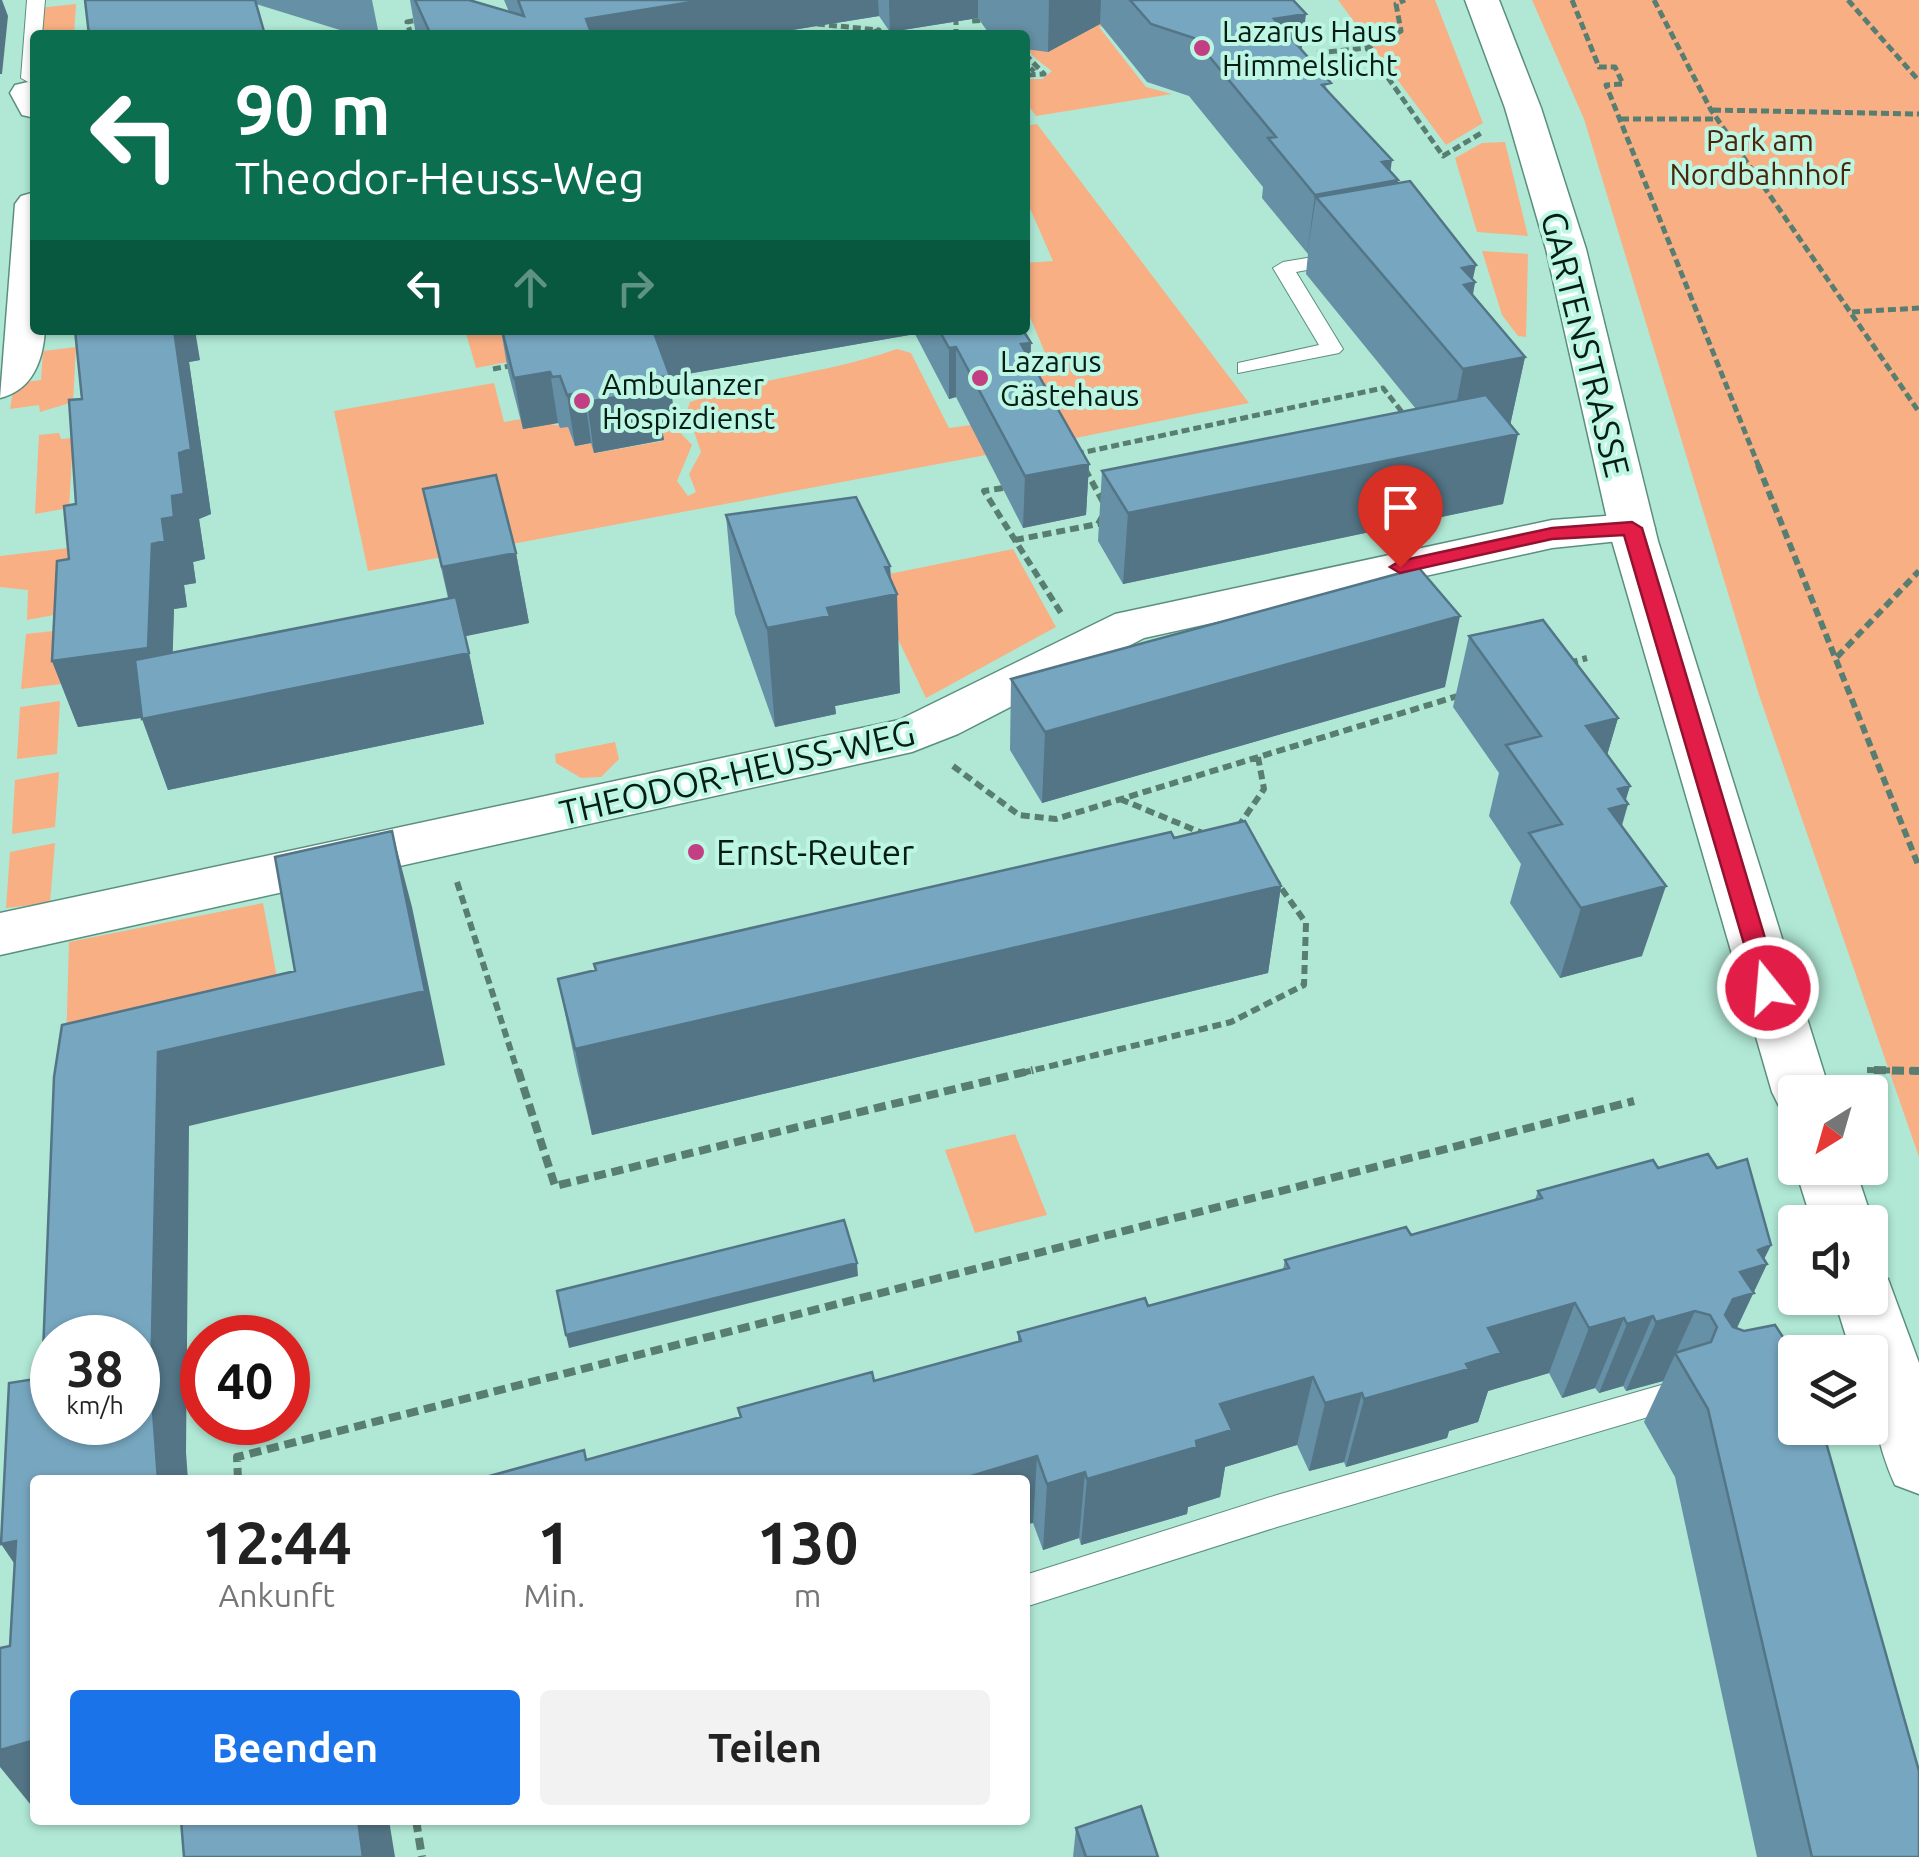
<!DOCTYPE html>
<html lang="de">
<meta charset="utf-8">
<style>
body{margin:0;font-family:Ubuntu,sans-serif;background:#f2f2f2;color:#222;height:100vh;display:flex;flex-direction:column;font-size:38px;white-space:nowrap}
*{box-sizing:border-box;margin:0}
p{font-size:32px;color:#767676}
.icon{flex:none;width:55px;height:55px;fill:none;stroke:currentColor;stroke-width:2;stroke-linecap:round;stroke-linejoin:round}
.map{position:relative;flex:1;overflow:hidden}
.drawer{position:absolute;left:30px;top:1475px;width:1000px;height:350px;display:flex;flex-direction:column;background:#fff;border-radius:10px;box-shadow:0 2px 8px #0004}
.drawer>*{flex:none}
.top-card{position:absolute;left:30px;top:30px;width:1000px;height:305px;border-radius:10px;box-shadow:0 2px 8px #0004;background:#0b6e4f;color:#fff;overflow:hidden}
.needle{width:65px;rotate:217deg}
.fabs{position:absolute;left:1778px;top:1075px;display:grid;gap:20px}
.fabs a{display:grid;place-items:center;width:110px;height:110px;border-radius:10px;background:#fff;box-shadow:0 2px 8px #0004;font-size:50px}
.speed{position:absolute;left:30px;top:1315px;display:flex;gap:20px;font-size:50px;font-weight:700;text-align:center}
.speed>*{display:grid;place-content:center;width:130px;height:130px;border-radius:50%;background:#fff;box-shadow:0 2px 8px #0004;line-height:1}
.speed small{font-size:25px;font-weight:400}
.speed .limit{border:15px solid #d22;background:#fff;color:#111}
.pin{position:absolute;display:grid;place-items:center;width:85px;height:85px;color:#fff;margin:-102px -42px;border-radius:50% 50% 50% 0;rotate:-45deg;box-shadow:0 0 10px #0007}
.pin .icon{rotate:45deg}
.me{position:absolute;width:110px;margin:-55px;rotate:343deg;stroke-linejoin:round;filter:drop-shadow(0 0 8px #0008)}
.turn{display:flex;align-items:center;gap:35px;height:210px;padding:0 40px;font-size:45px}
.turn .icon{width:130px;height:130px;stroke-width:2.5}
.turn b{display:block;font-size:70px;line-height:85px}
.lanes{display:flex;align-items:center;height:95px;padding:0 40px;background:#0003;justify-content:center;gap:50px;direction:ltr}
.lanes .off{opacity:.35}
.eta{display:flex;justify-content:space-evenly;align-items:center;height:170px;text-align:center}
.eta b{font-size:60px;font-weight:700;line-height:70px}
.action{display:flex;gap:20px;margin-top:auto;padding:20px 40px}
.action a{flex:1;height:115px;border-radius:10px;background:#1a73e8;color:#fff;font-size:40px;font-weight:700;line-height:115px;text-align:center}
.action a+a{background:#f2f2f2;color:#222}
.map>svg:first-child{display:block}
.green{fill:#f8af84}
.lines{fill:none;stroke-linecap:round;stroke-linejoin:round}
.service-casing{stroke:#5a8f7e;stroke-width:2}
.minor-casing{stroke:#5a8f7e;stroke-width:3}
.tertiary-casing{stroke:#5a8f7e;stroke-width:3}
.path-far2{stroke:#587e72;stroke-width:5;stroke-dasharray:8 4;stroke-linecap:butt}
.path-far1{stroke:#587e72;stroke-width:6;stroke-dasharray:9 5;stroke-linecap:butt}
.path{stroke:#587e72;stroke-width:8;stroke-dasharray:12 6;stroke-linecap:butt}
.service{fill:#fff;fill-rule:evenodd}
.minor{fill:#fff;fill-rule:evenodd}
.tertiary{fill:#fff;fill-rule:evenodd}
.wall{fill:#6690a5}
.shaded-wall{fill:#537586}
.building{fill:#77a7c0;stroke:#537586;stroke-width:2.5;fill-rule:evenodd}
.route{fill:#e11d48;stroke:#92132f;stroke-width:2.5}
.poi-dot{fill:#c33f84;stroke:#bdf6e2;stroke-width:4}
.labels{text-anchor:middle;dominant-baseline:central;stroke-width:8;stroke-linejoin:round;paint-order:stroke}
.far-poi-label{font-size:30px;fill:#061c16;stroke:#bdf6e2;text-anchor:start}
.far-park-label{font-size:30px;fill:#4b250b;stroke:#bdf6e2}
.street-label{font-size:35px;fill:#061c16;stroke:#bdf6e2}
.poi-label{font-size:35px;fill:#061c16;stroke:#bdf6e2;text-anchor:start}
</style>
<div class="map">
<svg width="1919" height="1857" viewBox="0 0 1919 1857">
<rect width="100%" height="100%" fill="#b0e8d5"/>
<path class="green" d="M 1338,0 L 1435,0 L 1483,123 L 1446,145 Z
M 1532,0 L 1919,0 L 1919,1157 L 1759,695 L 1584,119 Z
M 76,4 L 74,35 L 35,35 L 29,9 Z
M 1121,13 L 1128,22 L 1099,27 L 1146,87 L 1172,94 L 1036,116 L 1025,101 L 1025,79 L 1042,79 L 1052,71 C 1039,61 1025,54 1025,35 Z
M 1037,124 L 1249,403 L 1036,446 L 1019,330 L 1038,363 L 1048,360 L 1025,305 L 1025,263 L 1053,261 L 1025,197 L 1025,126 Z
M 1505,142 L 1528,236 L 1477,232 L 1455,158 L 1482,143 Z
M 1482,251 L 1528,254 L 1526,337 L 1518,336 L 1502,315 Z
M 465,330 L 562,330 L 571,350 L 476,368 Z
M 76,347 L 73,402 L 40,412 L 39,405 L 10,409 L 13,391 L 26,382 L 41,380 L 43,351 Z
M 897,349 L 911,353 L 949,428 L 971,425 L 986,455 L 368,571 L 334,411 L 494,383 L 504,422 L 521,419 L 568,427 L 575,446 L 591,443 L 595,453 L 663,441 L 659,429 L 675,427 L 692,445 L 677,481 L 688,496 L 696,492 L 689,474 L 701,452 L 687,411 L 690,402 C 757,378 829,373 897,349 Z
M 59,433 L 61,439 L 73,438 L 69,508 L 35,514 L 39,435 Z
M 69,548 L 65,613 L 27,620 L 28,590 L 0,587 L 0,556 Z
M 1013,549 L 1056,627 L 926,698 L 869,578 Z
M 62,630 L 61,684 L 21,689 L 26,634 Z
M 60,701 L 57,754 L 17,759 L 20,707 Z
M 615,742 L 619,759 L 601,777 L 581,778 L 556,763 L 555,754 Z
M 59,772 L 55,827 L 12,834 L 15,780 Z
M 55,843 L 50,903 L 6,908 L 10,852 Z
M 263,903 L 285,1020 L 65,1081 L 69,942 Z
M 1015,1134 L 1047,1215 L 975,1233 L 945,1150 Z"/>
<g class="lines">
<defs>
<path id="service" d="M 27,0 L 45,0 L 42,35 L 35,35 L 35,82 L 30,83 L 21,78 Z
M 1343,252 L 1350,254 L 1350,262 L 1296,272 L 1343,349 L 1339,353 L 1238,373 L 1238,363 L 1319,345 L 1273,268 L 1283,262 Z
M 1665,1384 L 1677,1388 L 1681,1398 L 1677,1408 L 1665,1412 L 1277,1527 L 1025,1607 L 1025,1575 L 1277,1495 Z"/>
<path id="minor" d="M 28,82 L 35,84 L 35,118 L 22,115 L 10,93 L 15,85 Z
M 35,192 L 35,330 L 45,330 C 43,360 33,390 0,398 L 15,204 L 21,196 Z
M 1632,514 L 1648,518 L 1655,528 L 1648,538 L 1552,548 L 1144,638 L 958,734 L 912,752 L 0,955 L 0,913 L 899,720 L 1115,614 L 1552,520 Z"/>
<path id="tertiary" d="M 1465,0 L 1499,0 L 1541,108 L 1586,249 L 1658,541 L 1830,1092 L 1795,1092 L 1795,1113 L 1780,1108 L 1772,1092 L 1612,541 L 1546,249 L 1505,108 Z
M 1795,1168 L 1855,1168 L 1873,1222 L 1870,1227 L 1870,1222 L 1812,1222 Z
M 1870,1272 L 1888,1279 L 1919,1363 L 1919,1494 L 1895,1485 C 1875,1440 1870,1401 1870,1352 L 1851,1352 L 1834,1298 L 1870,1298 Z"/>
</defs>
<use href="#service" class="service-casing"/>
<use href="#minor" class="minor-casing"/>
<use href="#tertiary" class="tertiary-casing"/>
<path class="path-far2" d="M 1572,0 L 1599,67 L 1615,67 L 1623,84 L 1606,85 L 1759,467
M 1654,0 L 1711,110 L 1919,412
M 1848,0 L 1919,81
M 965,12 L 971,21 L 987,20
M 956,17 L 956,35
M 817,24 L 879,30 L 866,35
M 411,35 L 407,22 L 417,20
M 1367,48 L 1443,156 L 1483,132
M 1317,53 L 1367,48 L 1401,31 L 1396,4 L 1405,0
M 1025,54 L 1044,74 L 1028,75 L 1034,68
M 1713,110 L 1919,114
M 1621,119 L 1716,119
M 1852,312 L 1919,308
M 493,369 L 515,365
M 1076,454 L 1383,388 L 1406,417"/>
<path class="path-far1" d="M 1758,465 L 1919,867
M 1085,469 L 1103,502
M 1003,488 L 984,491 L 1061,613
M 1015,540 L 1098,524 L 1102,517
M 1837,657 L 1919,571
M 1569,663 L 1587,658
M 953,766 L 1019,815 L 1056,819 L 1461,695
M 1120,799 L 1207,835
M 1238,827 L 1264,789 L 1258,757
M 457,882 L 518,1073
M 1867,1070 L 1919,1071
M 1022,1073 L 1231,1022 L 1304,985 L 1306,923 L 1269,871"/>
<path class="path" d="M 518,1070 L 555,1186 L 1033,1070
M 1874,1070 L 1919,1071
M 238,1480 L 237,1457 L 1634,1101
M 416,1820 L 422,1857"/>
<use href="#service" class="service"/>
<use href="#minor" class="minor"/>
<use href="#tertiary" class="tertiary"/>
</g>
<path class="wall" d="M 85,0 L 372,0 L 379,35 L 356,35 L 256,4 Z
M 410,0 L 469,0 L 509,12 L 504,0 L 1293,0 L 1302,50 L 1330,93 L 1475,282 L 1473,295 L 1525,357 L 1510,425 L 1503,504 L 1123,584 L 1098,541 L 1102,471 L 1416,409 L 1306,274 L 1308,254 L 1262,198 L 1263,187 L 1189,96 L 1147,82 L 1100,24 L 1048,52 L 1025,49 L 1025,35 L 990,35 L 978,18 L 890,32 L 879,16 L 786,31 L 786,35 L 416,35 Z
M 75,330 L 200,360 L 189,362 L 211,514 L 199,519 L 205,559 L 193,562 L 196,583 L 184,585 L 187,607 L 174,609 L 172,653 L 448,598 L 423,489 L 516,553 L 529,623 L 465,636 L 484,724 L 168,790 L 142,718 L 78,727 L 52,661 L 76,504 L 82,399 Z
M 501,330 L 1023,330 L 1030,362 L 1089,464 L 1086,515 L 1023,528 L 956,397 L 949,399 L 915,334 L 670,377 L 675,427 L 662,429 L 664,440 L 594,453 L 591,443 L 575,446 L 568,427 L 560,428 L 558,423 L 523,429 L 508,371 Z
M 726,515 L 890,566 L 900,693 L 835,706 L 836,714 L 775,727 L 735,614 Z
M 1469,636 L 1618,718 L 1607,755 L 1630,786 L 1625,800 L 1628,804 L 1622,826 L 1642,956 L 1560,978 L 1510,903 L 1521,864 L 1489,816 L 1499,773 L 1453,707 Z
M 1011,679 L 1445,687 L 1042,803 L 1010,750 Z
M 1174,838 L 1281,886 L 1268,973 L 592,1135 L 576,1066 L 558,979 Z
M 1658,1168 L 1771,1245 L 1764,1259 L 1767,1264 L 1737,1328 L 1919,1857 L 1757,1857 L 1675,1477 L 1644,1422 L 1663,1381 L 1626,1391 L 1623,1386 L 1599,1393 L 1595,1388 L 1562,1398 L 1549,1373 L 1488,1391 L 1478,1422 L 1449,1431 L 1447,1438 L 1346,1467 L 1344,1462 L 1309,1471 L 1297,1445 L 1225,1467 L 1220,1497 L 1188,1507 L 1187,1514 L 1081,1545 L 1079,1538 L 1043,1550 L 1033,1523 L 475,1480 L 584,1450 L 587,1460 L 740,1418 L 738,1408 L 874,1381 L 1018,1342 L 1018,1332 L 1148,1306 L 1283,1270 L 1285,1260 L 1411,1235 L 1535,1200 L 1538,1191 Z
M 1076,1828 L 1158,1857 L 1073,1857 Z"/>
<path class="shaded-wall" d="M 0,0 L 2,0 L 8,16 L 2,74 L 0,74 Z
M 704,0 L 878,0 L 879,16 L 786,31 L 786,35 L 588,35 L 586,19 Z
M 889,0 L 978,0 L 978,18 L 890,32 Z
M 1049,0 L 1101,0 L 1100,24 L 1048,52 Z
M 1306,14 L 1299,71 L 1274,19 Z
M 1392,160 L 1389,182 L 1398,180 L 1389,240 L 1316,197 L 1307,255 L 1315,195 L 1382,162 Z
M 1476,265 L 1472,283 L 1475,282 L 1460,360 L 1462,268 Z
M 174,330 L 195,330 L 200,360 L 189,362 L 211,514 L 199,519 L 205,559 L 193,562 L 196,583 L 184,585 L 187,607 L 174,609 L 171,713 L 469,653 L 484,724 L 168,790 L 142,719 L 159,715 L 78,727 L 52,661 L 152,544 L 172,496 L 179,453 Z
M 653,330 L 915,330 L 915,334 L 670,377 L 675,427 L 662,429 L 664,440 L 594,453 L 587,402 Z
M 1031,343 L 1030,393 L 1021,344 Z
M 956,347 L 956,397 L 949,399 L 949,348 Z
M 1525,357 L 1508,435 L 1448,448 L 1463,369 Z
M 550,372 L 558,423 L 523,429 L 514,378 Z
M 584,392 L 591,443 L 575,446 L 567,395 Z
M 1518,434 L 1503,504 L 1123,584 L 1128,513 Z
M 1089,464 L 1086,515 L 1023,528 L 1025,476 Z
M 516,553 L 529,623 L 457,638 L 442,567 Z
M 890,566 L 891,595 L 897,594 L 900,693 L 835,706 L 836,714 L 775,727 L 767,628 L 827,608 L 885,567 Z
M 1460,616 L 1445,687 L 1042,803 L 1045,732 Z
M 1618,718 L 1597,789 L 1586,726 Z
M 1630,786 L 1624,806 L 1628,804 L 1606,875 L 1609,809 L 1618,789 Z
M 392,831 L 412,907 L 445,1065 L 189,1126 L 186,1452 L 188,1480 L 158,1480 L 151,1383 L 158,1052 L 425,991 Z
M 1281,886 L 1268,973 L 592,1135 L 575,1049 Z
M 1666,886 L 1642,956 L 1560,978 L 1581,908 Z
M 1771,1245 L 1761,1265 L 1767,1264 L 1720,1363 L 1713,1340 L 1740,1272 L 1758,1250 Z
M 857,1263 L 858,1276 L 569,1348 L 566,1335 Z
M 1575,1303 L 1549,1373 L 1488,1391 L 1478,1422 L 1449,1431 L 1447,1438 L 1346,1467 L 1364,1399 L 1488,1328 Z
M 1695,1311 L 1663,1381 L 1626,1391 L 1656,1322 Z
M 1653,1316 L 1623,1386 L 1599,1393 L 1627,1324 Z
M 1624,1318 L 1595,1388 L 1562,1398 L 1589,1328 Z
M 1313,1377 L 1297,1445 L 1225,1467 L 1220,1497 L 1188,1507 L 1187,1514 L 1081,1545 L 1087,1479 L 1220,1404 Z
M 1362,1393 L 1344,1462 L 1309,1471 L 1325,1403 Z
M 1037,1456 L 1033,1523 L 1025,1525 L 1025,1480 L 958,1480 Z
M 1085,1472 L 1079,1538 L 1043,1550 L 1047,1484 Z
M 16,1541 L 35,1594 L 1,1544 Z
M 35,1740 L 35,1810 L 0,1767 L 0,1750 Z
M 358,1820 L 389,1820 L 395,1857 L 363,1857 Z"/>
<path class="building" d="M 85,0 L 255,0 L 265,35 L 89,35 Z
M 415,0 L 469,0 L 524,16 L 518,0 L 704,0 L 586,19 L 592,35 L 431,35 Z
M 1130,0 L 1293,0 L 1306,14 L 1274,19 L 1331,83 L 1322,85 L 1392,160 L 1382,162 L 1398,180 L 1315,195 L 1268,138 L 1276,137 L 1194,38 L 1151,24 Z
M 1410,181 L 1476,265 L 1462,268 L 1475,282 L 1464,285 L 1525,357 L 1463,369 L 1316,197 Z
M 75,330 L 174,330 L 191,449 L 179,453 L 184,494 L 172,496 L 174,517 L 162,519 L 165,541 L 152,544 L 148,648 L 52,661 L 57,561 L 69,559 L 64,506 L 76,504 L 69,400 L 82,399 Z
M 502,330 L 653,330 L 670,376 L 653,378 L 658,390 L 587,402 L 584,392 L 567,395 L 560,376 L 552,377 L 550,372 L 514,378 Z
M 939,330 L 1023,330 L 1031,343 L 1021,344 L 1089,464 L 1025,476 L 956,347 L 949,348 Z
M 1486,395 L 1518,434 L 1128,513 L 1102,471 Z
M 496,475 L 516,553 L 442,567 L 423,489 Z
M 856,497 L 890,566 L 885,567 L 897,594 L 827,608 L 830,616 L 767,628 L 726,515 Z
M 1419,568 L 1460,616 L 1045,732 L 1011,679 Z
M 456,597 L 469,653 L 142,719 L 135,660 Z
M 1543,620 L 1618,718 L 1586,726 L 1630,786 L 1618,789 L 1628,804 L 1609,809 L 1666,886 L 1581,908 L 1529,833 L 1562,824 L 1506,745 L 1541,736 L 1469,636 Z
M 1245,821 L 1281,886 L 575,1049 L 558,979 L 596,970 L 594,964 L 1171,832 L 1174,838 Z
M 392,831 L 425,991 L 158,1052 L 151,1383 L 158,1480 L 35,1480 L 35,1740 L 0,1750 L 0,1648 L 10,1646 L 16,1541 L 1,1544 L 9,1383 L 42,1378 L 54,1077 L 62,1025 L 295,971 L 275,857 ZM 52,1338 L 138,1338 L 138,1422 L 52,1422 Z
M 1708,1154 L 1717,1168 L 1747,1159 L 1771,1245 L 1758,1250 L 1767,1264 L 1740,1272 L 1754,1293 L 1733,1299 L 1725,1315 L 1733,1327 L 1744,1331 L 1775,1325 L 1792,1351 L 1800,1348 L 1801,1352 L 1795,1352 L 1795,1428 L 1822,1428 L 1919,1771 L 1919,1857 L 1812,1857 L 1708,1409 L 1675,1353 L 1711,1342 L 1717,1327 L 1710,1315 L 1695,1311 L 1656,1322 L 1653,1316 L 1627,1324 L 1624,1318 L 1589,1328 L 1575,1303 L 1488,1328 L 1501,1353 L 1466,1364 L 1469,1369 L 1364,1399 L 1362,1393 L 1325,1403 L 1313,1377 L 1220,1404 L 1232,1430 L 1196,1441 L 1197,1447 L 1087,1479 L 1085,1472 L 1047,1484 L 1037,1456 L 958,1480 L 475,1480 L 584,1450 L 586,1460 L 741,1417 L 738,1408 L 872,1372 L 874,1381 L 1021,1341 L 1018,1332 L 1145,1298 L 1148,1306 L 1289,1268 L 1285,1260 L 1406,1227 L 1411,1235 L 1542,1198 L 1538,1191 L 1653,1160 L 1658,1168 Z
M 844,1220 L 857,1263 L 566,1335 L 557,1291 Z
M 1141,1806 L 1158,1857 L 1086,1857 L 1076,1828 Z
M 181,1820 L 358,1820 L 363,1857 L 184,1857 Z"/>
<path class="route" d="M 1632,522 L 1642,528 L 1780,988 L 1768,997 L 1757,988 L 1624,535 L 1552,539 L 1400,573 L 1390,567 L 1400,561 L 1552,528 Z"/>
<g class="poi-dot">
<circle cx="1202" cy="48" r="10"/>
<circle cx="980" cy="378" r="10"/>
<circle cx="582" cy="401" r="10"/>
<circle cx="696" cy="852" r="10"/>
</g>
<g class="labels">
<g class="far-poi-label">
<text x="1222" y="31">Lazarus Haus<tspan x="1222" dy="34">Himmelslicht</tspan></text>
<text x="1000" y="361">Lazarus<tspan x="1000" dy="34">Gästehaus</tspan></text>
<text x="602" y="384">Ambulanzer<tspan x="602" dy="34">Hospizdienst</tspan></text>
</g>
<g class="far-park-label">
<text x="1760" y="140">Park am<tspan x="1760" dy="34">Nordbahnhof</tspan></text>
</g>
<g class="street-label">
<text transform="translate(1586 344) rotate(76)">GARTENSTRASSE</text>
<text transform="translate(737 772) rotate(-13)">THEODOR-HEUSS-WEG</text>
</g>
<g class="poi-label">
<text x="716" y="852">Ernst-Reuter</text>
</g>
</g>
</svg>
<div class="fabs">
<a><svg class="needle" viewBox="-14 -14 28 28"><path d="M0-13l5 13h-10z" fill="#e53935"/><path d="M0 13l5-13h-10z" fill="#767676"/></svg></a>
<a><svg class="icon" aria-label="sound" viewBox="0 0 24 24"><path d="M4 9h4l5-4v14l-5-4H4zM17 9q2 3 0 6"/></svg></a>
<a><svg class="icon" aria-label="layers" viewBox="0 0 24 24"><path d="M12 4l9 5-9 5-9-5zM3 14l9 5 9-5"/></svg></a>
</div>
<div class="speed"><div>38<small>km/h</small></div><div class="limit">40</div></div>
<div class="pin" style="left:1400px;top:567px;background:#d93025"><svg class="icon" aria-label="arrive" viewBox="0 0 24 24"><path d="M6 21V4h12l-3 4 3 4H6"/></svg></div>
<svg class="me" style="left:1768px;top:988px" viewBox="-20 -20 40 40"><circle r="17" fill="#e11d48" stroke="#fff" stroke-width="3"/><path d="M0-11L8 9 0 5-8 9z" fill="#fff"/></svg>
<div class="top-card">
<div class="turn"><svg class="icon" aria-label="left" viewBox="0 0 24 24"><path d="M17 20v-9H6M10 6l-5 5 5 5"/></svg><div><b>90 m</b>Theodor-Heuss-Weg</div></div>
<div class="lanes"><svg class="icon" aria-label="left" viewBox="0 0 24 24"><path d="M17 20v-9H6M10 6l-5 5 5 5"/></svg><svg class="icon off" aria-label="ahead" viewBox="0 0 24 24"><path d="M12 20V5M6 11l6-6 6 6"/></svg><svg class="icon off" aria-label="right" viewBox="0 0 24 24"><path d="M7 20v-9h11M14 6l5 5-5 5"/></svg></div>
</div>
<section class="drawer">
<div class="eta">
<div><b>12:44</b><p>Ankunft</p></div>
<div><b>1</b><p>Min.</p></div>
<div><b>130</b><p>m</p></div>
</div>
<div class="action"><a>Beenden</a><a>Teilen</a></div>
</section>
</div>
